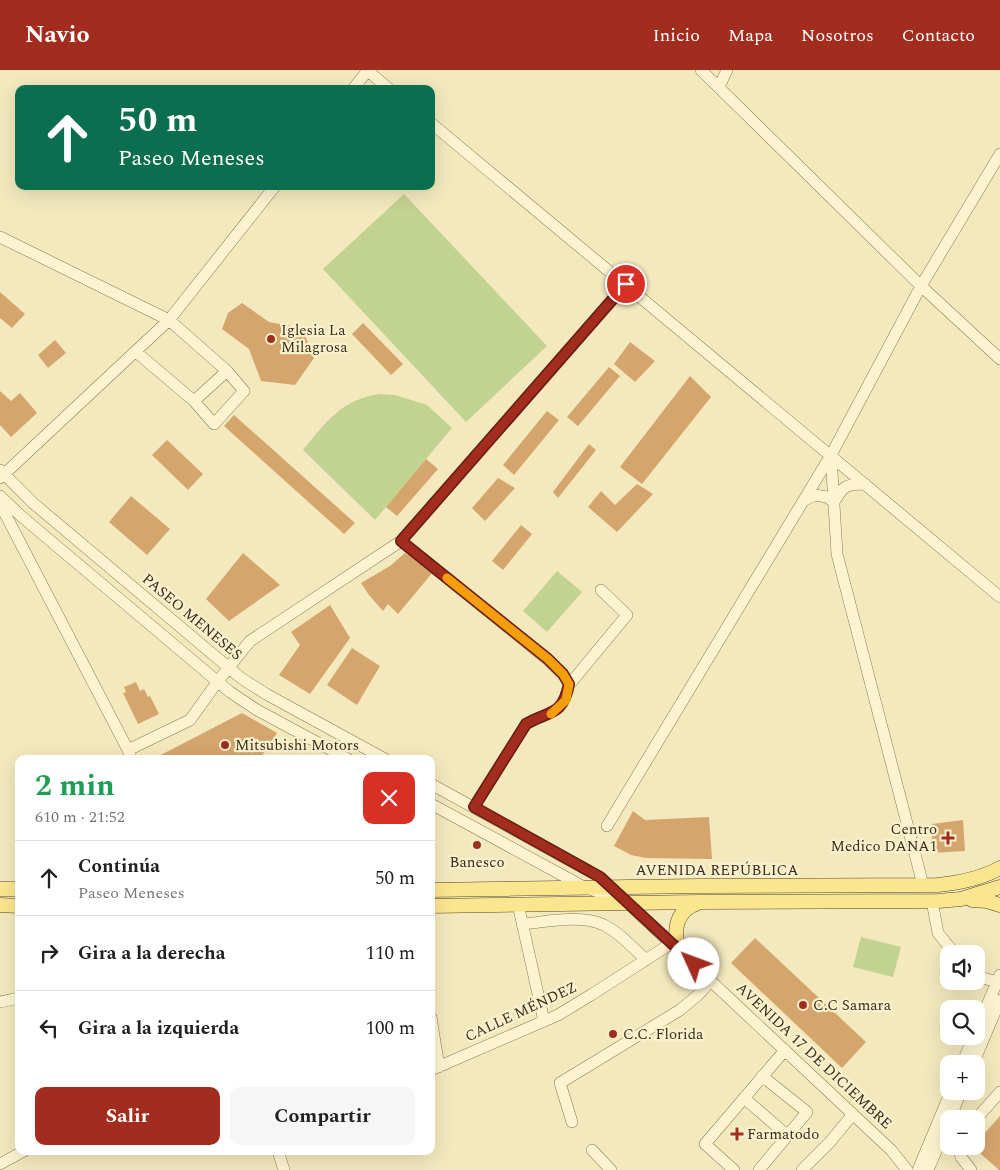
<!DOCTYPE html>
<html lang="es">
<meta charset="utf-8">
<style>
body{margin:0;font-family:Spectral,serif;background:#f6f6f6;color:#222;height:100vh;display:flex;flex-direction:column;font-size:19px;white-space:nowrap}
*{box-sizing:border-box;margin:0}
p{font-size:16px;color:#767676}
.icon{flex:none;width:28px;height:28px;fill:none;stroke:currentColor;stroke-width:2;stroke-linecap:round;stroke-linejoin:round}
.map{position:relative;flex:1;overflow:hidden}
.panel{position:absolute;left:15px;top:685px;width:420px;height:400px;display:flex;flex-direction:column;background:#fff;border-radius:10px;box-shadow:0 5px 20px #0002}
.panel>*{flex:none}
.banner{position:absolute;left:15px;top:15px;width:420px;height:105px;border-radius:10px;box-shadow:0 5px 20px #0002;background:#0b6e4f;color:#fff;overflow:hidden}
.tools{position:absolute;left:940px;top:875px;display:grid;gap:10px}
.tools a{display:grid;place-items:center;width:45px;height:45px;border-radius:10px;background:#fff;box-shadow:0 5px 20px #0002;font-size:25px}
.pin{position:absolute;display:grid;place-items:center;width:42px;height:42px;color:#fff;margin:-21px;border:2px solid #fff;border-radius:50%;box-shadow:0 1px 5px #0007}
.me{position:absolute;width:55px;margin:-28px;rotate:313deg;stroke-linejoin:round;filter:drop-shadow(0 0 4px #0008)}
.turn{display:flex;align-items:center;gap:18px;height:105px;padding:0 20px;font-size:22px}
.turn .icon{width:65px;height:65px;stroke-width:2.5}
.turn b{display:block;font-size:35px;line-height:42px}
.round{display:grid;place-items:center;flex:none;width:52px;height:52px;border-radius:10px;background:#f6f6f6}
.summary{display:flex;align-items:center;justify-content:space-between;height:85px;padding:0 20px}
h1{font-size:30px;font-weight:700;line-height:38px;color:#1e9e55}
.primary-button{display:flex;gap:10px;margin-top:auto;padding:10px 20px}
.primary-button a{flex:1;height:58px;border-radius:10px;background:#a22c1d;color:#fff;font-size:20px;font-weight:700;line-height:58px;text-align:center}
.primary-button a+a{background:#f6f6f6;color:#222}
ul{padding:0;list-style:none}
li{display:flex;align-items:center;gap:15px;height:75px;padding:0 20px;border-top:1px solid #e0e0e0}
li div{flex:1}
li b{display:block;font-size:19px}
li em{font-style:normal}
header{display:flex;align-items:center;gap:30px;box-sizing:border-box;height:70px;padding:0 25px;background:#a22c1d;color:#fff}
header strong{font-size:24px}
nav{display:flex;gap:28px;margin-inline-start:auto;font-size:18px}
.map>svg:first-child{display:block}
.green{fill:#c2d290}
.building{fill:#d5a56e}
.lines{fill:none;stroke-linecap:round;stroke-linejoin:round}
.minor-casing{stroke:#8c7954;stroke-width:12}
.major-casing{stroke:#594529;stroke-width:15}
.minor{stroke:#fcf4d1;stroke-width:11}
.major{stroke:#fbe690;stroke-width:14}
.route-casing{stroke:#691d13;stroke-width:12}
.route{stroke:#a22c1d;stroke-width:9}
.slow{stroke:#f59e0b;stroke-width:9}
.poi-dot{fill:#a22c1d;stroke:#f9f1cd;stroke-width:2}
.labels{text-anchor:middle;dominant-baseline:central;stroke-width:4.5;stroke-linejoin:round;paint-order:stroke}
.poi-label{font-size:15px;fill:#3a2d1b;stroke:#f9f1cd;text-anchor:start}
.street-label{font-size:15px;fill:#3a2d1b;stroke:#f9f1cd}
</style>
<header>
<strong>Navio</strong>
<nav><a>Inicio</a><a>Mapa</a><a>Nosotros</a><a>Contacto</a></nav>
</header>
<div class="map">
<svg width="1000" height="1100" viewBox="0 0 1000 1100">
<rect width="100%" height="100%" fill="#f3e9bd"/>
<path class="green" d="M 404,124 L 547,276 L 466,352 L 323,199 Z
M 380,324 L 395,325 L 427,335 L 452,358 L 375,450 L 303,380 C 326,352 342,329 380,324 Z
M 557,501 L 582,522 L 547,562 L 523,541 Z
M 861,867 L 901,877 L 893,907 L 853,897 Z"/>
<path class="building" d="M 0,222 L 25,244 L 12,258 L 0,248 Z
M 242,233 L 269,252 L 302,258 L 314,288 L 295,315 L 261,311 L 249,279 L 222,259 L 228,243 Z
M 363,253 L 403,294 L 391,305 L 352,264 Z
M 55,270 L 66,283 L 48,298 L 38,285 Z
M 630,272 L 655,291 L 635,312 L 614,294 Z
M 609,297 L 620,306 L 578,356 L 567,347 Z
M 690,306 L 711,327 L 642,414 L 620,397 Z
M 0,321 L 11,331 L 20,323 L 37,343 L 11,367 L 0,355 Z
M 547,341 L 559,350 L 514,405 L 503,395 Z
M 234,345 L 355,453 L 344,464 L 224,356 Z
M 167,370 L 203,404 L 188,420 L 152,385 Z
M 589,374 L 596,380 L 558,428 L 553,422 Z
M 426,389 L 438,399 L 397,446 L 386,437 Z
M 498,408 L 515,418 L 485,451 L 472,438 Z
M 637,414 L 653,424 L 617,462 L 588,437 L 601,421 L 615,435 Z
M 131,426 L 170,459 L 147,485 L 109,452 Z
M 521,455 L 532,464 L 503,500 L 492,491 Z
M 243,483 L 280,515 L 229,551 L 206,529 Z
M 405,483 L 433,502 L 398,544 L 388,534 L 383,541 L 369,525 L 361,513 L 390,496 Z
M 330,535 L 350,568 L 310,624 L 279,605 L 300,575 L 291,562 Z
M 352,578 L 380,596 L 357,635 L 327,615 Z
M 136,612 L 140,621 L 144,619 L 148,627 L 150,626 L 159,644 L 138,654 L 123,623 L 126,622 L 124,617 Z
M 242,643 L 277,663 L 261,687 L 258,689 L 153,689 Z
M 633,741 L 645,750 L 709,747 L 712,789 L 646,788 L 631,785 L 614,776 Z
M 963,750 L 965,781 L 932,783 L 932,754 Z
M 755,868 L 866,972 L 842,998 L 731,893 Z
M 1000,1046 L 1000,1100 L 999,1100 L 972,1076 L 976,1076 L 976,1073 Z"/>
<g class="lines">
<defs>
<path id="minor" d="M 367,0 L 389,19
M 701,0 L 921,216 L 1000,289
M 719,17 L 727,0
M 353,19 L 368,0
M 431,53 L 1000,527
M 0,167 L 169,250 L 227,301 L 244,321 L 214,354 L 194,331 L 136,282
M 194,331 L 227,301
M 831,385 L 837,484 L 923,815
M 0,400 L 33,433 L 241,608 L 266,624 L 385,689
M 0,408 L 169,250 L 275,116
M 0,426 L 21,446 L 230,622 L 257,640 L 348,689
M 805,430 L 815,425 L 827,427 L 834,432 C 843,416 846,414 865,414
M 0,434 L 128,680 L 131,689
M 401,471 L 547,589 L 563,604 L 569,615 C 562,647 550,640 526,654 L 474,737
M 569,615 L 627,545 L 601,520
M 128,680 L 190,650 L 218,611 L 250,571 L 401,471 L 626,214
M 431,714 L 600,807 L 891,1080 L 907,1100
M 431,734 L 584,817 L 625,831
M 607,756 L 831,385 L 921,216 L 1000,84
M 932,831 L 938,863 L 955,884
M 518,834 L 544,951
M 522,854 C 547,852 580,844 604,855 C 620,863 633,878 646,890
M 976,906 L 997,912
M 0,932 L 19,928
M 431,947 L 439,997
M 976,961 L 1000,905
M 962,994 L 974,966
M 973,994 L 1000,930
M 431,1000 L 558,945 L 591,925 L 672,873
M 744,1028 L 788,1066
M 950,1049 L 961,1021
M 976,1049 L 1000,1022
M 572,1052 L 560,1013 L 680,940 L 698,925 L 711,911
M 958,1076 L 961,1087 L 971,1100
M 592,1080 L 611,1100
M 278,1081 L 284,1100
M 0,1094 L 24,1081
M 734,1100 L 705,1074 L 785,980
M 759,1100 L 807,1042 L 762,1006
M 802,1100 L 830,1072 L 853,1044
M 918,1100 L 951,1021
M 928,1100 L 949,1051"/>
<path id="major" d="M 0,819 L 19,819
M 431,820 L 699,816 L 937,815 C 959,813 980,809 1000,798
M 972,830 L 987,831 L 1000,835
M 0,835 L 19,836
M 431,836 L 699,832 L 938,831 L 961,829 L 1000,817
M 680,881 C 672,861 676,840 698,833"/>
</defs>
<use href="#minor" class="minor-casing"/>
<use href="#major" class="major-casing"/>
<use href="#minor" class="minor"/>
<use href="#major" class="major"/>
</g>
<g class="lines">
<defs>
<path id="route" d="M 626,214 L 401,471 L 548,589 L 563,604 L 569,614 C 562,647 550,640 526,654 L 474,737 L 600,807 L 694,894"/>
</defs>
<use href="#route" class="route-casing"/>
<use href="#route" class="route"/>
<path class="slow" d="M 447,508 L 548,589 L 563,604 L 569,614 L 566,630 L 551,644"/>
</g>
<g class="poi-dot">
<circle cx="271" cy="269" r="5"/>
<circle cx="225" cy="675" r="5"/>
<path d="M945.5 760.5h5v5h5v5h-5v5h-5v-5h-5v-5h5z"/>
<circle cx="477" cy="775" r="5"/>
<circle cx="803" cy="935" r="5"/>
<circle cx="613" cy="964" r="5"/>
<path d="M734.5 1056.5h5v5h5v5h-5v5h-5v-5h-5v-5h5z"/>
</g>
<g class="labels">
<g class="poi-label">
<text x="281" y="260">Iglesia La<tspan x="281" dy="17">Milagrosa</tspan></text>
<text x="235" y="675">Mitsubishi Motors</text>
<text x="937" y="759" text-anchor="end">Centro<tspan x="937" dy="17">Medico DANA1</tspan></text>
<text x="477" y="792" text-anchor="middle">Banesco</text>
<text x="813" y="935">C.C Samara</text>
<text x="623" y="964">C.C. Florida</text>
<text x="747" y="1064">Farmatodo</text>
</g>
<g class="street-label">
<text transform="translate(192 547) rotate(40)">PASEO MENESES</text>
<text x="717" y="800">AVENIDA REPÚBLICA</text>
<text transform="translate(521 942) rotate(-25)">CALLE MÉNDEZ</text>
<text transform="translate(814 986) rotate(43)">AVENIDA 17 DE DICIEMBRE</text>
</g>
</g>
</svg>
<div class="tools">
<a><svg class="icon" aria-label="sound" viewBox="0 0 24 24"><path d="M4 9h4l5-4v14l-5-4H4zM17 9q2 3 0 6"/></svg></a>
<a><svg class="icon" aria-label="search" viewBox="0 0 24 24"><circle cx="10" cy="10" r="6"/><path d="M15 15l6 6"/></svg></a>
<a>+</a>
<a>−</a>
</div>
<div class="pin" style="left:626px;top:214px;background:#d93025"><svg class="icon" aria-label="arrive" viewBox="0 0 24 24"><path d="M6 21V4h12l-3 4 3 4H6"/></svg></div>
<svg class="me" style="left:694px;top:894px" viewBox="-20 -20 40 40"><circle r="19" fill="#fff"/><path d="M0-13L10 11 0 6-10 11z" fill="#a22c1d"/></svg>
<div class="banner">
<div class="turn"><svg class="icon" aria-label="ahead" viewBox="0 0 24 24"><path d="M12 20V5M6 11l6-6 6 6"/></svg><div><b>50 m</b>Paseo Meneses</div></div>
</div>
<section class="panel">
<div class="summary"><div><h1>2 min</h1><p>610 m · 21:52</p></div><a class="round" style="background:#d93025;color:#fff"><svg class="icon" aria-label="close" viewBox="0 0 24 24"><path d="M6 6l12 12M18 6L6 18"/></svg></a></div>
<ul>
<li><svg class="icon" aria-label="ahead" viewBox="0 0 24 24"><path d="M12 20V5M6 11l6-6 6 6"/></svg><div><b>Continúa</b><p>Paseo Meneses</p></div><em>50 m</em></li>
<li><svg class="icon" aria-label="right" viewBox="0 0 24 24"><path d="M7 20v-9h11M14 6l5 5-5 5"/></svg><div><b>Gira a la derecha</b></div><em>110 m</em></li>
<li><svg class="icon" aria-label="left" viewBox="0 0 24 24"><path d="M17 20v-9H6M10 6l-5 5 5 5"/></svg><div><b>Gira a la izquierda</b></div><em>100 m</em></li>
</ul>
<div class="primary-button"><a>Salir</a><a>Compartir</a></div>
</section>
</div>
